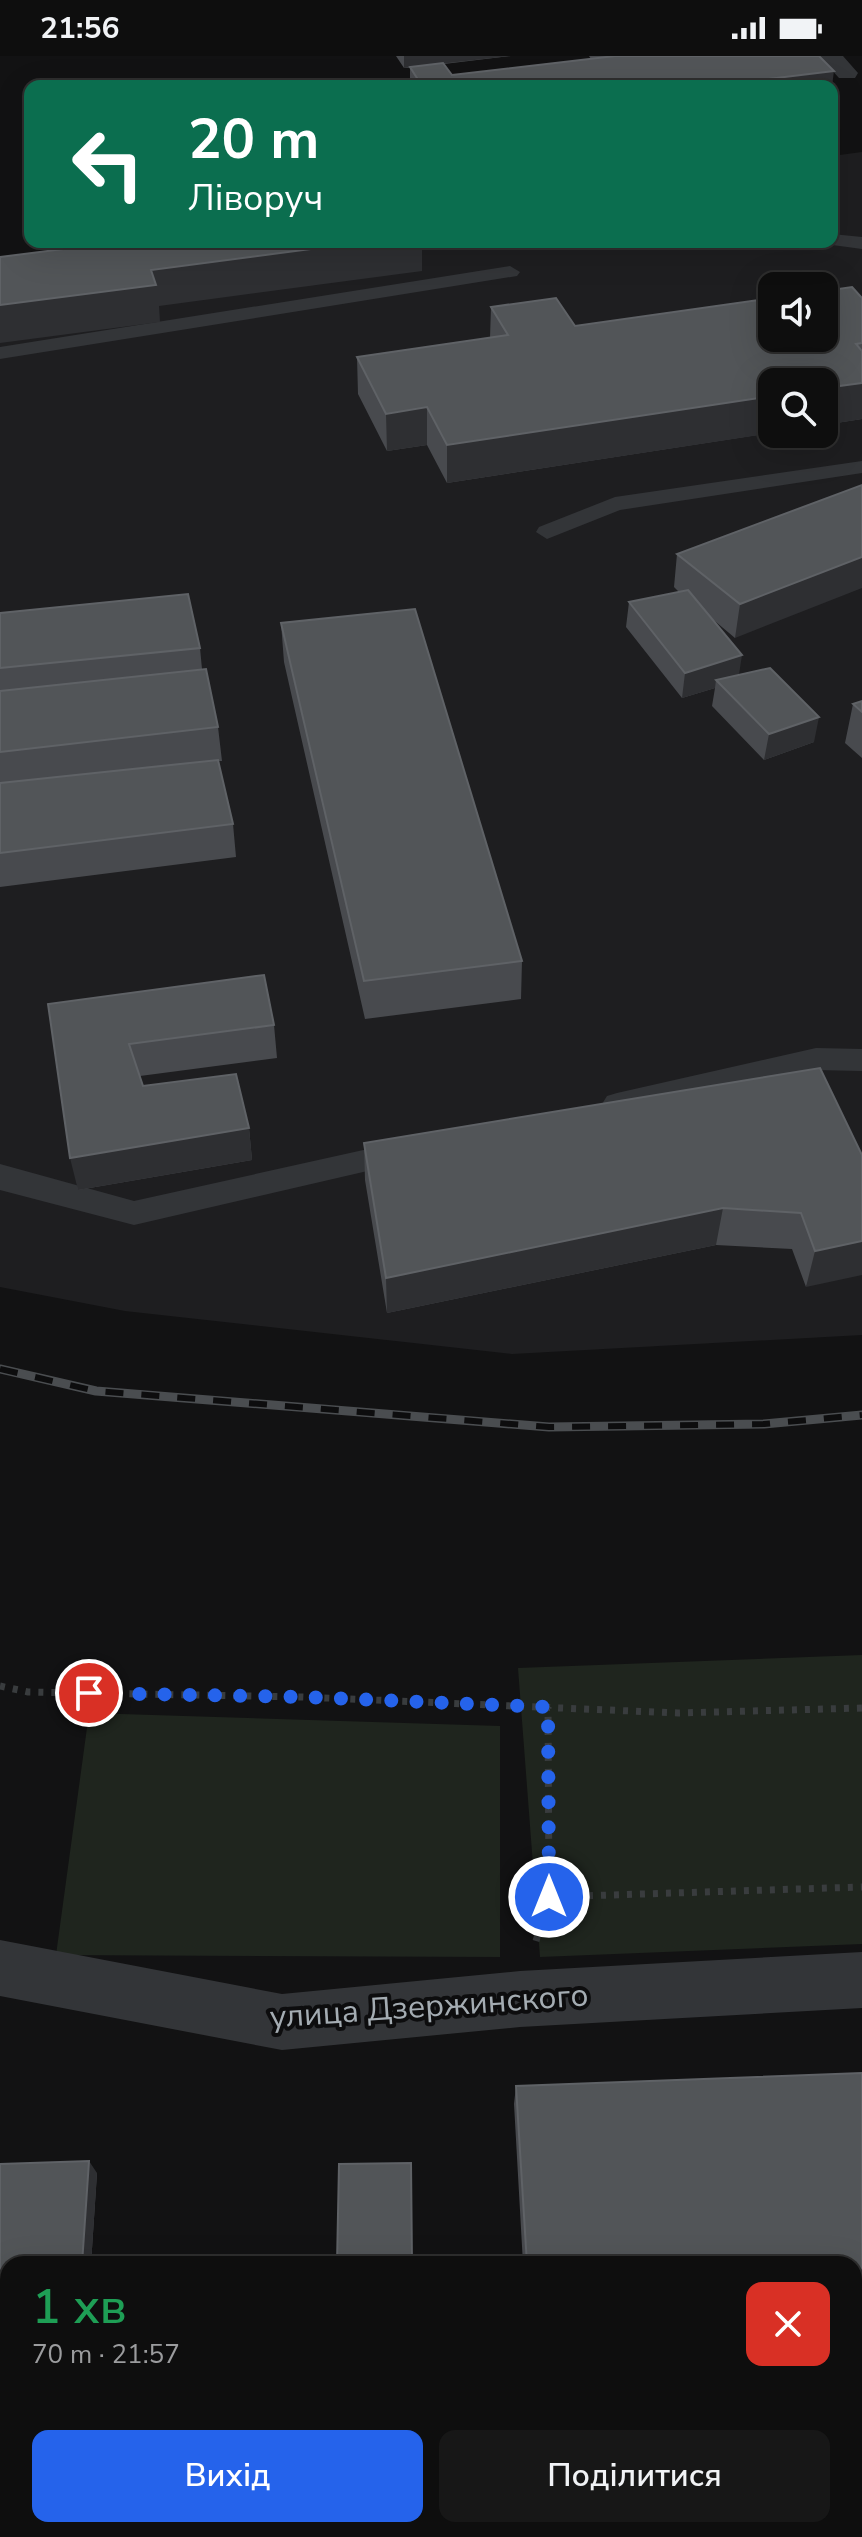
<!DOCTYPE html>
<html lang="uk">
<meta charset="utf-8">
<style>
body{margin:0;font-family:"Nunito Sans",sans-serif;background:#171717;color:#f1f3f6;height:100vh;display:flex;flex-direction:column;font-size:30px;white-space:nowrap}
*{box-sizing:border-box;margin:0}
p{font-size:26px;color:#9b9c9e}
.icon{flex:none;width:44px;height:44px;fill:none;stroke:currentColor;stroke-width:2;stroke-linecap:round;stroke-linejoin:round}
.map{position:relative;flex:1;overflow:hidden}
.details{position:absolute;left:0px;top:2200px;width:862px;height:282px;display:flex;flex-direction:column;background:#0e0e0e;border-radius:24px 24px 0 0;box-shadow:0 8px 32px #0002,0 0 0 2px #2e2e2e}
.details>*{flex:none}
.banner{position:absolute;left:24px;top:24px;width:814px;height:168px;border-radius:16px;box-shadow:0 8px 32px #0002,0 0 0 2px #2e2e2e;background:#0b6e4f;color:#fff;overflow:hidden}
.buttons{position:absolute;left:758px;top:216px;display:grid;gap:16px}
.buttons a{display:grid;place-items:center;width:80px;height:80px;border-radius:16px;background:#0e0e0e;box-shadow:0 8px 32px #0002,0 0 0 2px #2e2e2e;font-size:40px}
.pin{position:absolute;display:grid;place-items:center;width:68px;height:68px;color:#fff;margin:-34px;border:4px solid #fff;border-radius:50%;box-shadow:0 2px 8px #0007}
.me{position:absolute;width:88px;margin:-44px;rotate:0deg;stroke-linejoin:round;filter:drop-shadow(0 0 6px #0008)}
.turn{display:flex;align-items:center;gap:28px;height:168px;padding:0 32px;font-size:36px}
.turn .icon{width:104px;height:104px;stroke-width:2.5}
.turn b{display:block;font-size:56px;line-height:68px}
.round{display:grid;place-items:center;flex:none;width:84px;height:84px;border-radius:16px;background:#171717}
.summary{display:flex;align-items:center;justify-content:space-between;height:136px;padding:0 32px}
h1{font-size:48px;font-weight:600;line-height:60px;color:#1e9e55}
.cta{display:flex;gap:16px;margin-top:auto;padding:16px 32px}
.cta a{flex:1;height:92px;border-radius:16px;background:#2563eb;color:#fff;font-size:32px;font-weight:600;line-height:92px;text-align:center}
.cta a+a{background:#171717;color:#f1f3f6}
.status{display:flex;justify-content:space-between;align-items:center;height:56px;padding:0 40px;background:#0e0e0e;direction:ltr}
.status svg{height:22px;fill:currentColor}
.map>svg:first-child{display:block}
.built{fill:#1e1e20;fill-rule:evenodd}
.green{fill:#1f251e}
.lines{fill:none;stroke-linecap:round;stroke-linejoin:round}
.path{stroke:#393c3e;stroke-width:7;stroke-dasharray:5 8;stroke-linecap:butt}
.service{fill:#333538;fill-rule:evenodd}
.minor{fill:#333538;fill-rule:evenodd}
.rail-casing{stroke:#4a4d50;stroke-width:9}
.rail{stroke:#0d0d0e;stroke-width:6;stroke-dasharray:18;stroke-linecap:butt}
.wall{fill:#484a4e}
.shaded-wall{fill:#2e2f32}
.building{fill:#525558;stroke:#5f6266;stroke-width:2}
.route{stroke:#2563eb;stroke-width:14;stroke-dasharray:0 25.2}
.labels{text-anchor:middle;dominant-baseline:central;stroke-width:8;stroke-linejoin:round;paint-order:stroke}
.near-street-label{font-size:32px;fill:#a4acb2;stroke:#0d0d0e}
</style>
<div class="status"><b>21:56</b><svg viewBox="0 0 49 12"><path d="M0 12V9h3v3zM5 12V6h3v6zM10 12V3h3v9zM15 12V0h3v12zM26 1h20v11H26zM47 4h2v5h-2z"/></svg></div>
<div class="map">
<svg width="862" height="2481" viewBox="0 0 862 2481">
<rect width="100%" height="100%" fill="#121213"/>
<path class="built" d="M 862,96 L 862,1279 L 512,1298 L 125,1255 L 0,1231 L 0,203 L 142,186 L 832,186 L 832,100 ZM 772,230 L 824,230 L 824,282 L 772,282 ZM 772,326 L 824,326 L 824,378 L 772,378 Z"/>
<path class="green" d="M 862,1599 L 862,1888 L 540,1901 L 518,1612 Z
M 89,1657 L 500,1670 L 500,1901 L 56,1899 Z"/>
<g class="lines">
<path class="path" d="M 0,1630 L 28,1636 L 303,1641 L 678,1657 L 862,1652
M 549,1841 L 862,1831
M 536,1885 L 549,1841 L 548,1651"/>
<path class="service" d="M 832,178 L 862,181 L 862,193 L 825,188 L 832,186 Z
M 510,210 L 520,216 L 517,220 L 0,303 L 0,291 Z
M 862,405 L 862,417 L 620,454 L 547,483 L 536,476 L 539,471 L 615,441 Z
M 816,992 L 862,993 L 862,1015 L 816,1014 L 617,1059 L 607,1056 L 602,1048 L 607,1040 L 617,1037 Z
M 404,1085 L 415,1088 L 419,1096 L 415,1104 L 134,1169 L 0,1134 L 0,1108 L 134,1145 Z"/>
<path class="minor" d="M 819,0 L 843,0 L 858,17 L 855,22 L 839,22 Z
M 0,1884 L 282,1938 L 520,1915 L 862,1896 L 862,1952 L 520,1971 L 282,1994 L 0,1940 Z"/>
<defs>
<path id="rail" d="M 0,1313 L 96,1335 L 549,1371 L 764,1368 L 862,1359"/>
</defs>
<use href="#rail" class="rail-casing"/>
<use href="#rail" class="rail"/>
</g>
<path class="wall" d="M 396,0 L 511,0 L 444,8 L 452,19 L 591,3 L 589,0 L 819,0 L 832,30 L 410,30 L 410,12 L 404,12 Z
M 862,242 L 862,363 L 447,427 L 427,389 L 387,395 L 358,338 L 357,301 L 490,282 L 491,251 L 575,270 Z
M 862,429 L 735,582 L 710,561 L 739,619 L 814,686 L 764,704 L 712,650 L 715,632 L 682,642 L 626,571 L 629,546 L 679,536 L 674,531 L 677,498 Z
M 0,557 L 200,592 L 202,613 L 218,671 L 222,705 L 218,705 L 233,768 L 236,801 L 0,831 Z
M 281,567 L 522,905 L 521,943 L 365,963 L 284,606 Z
M 862,645 L 862,702 L 845,687 L 853,648 Z
M 48,948 L 274,969 L 277,1002 L 140,1020 L 143,1030 L 249,1072 L 252,1104 L 78,1134 Z
M 364,1087 L 862,1099 L 806,1231 L 792,1193 L 716,1189 L 387,1257 L 365,1124 Z
M 862,2017 L 862,2227 L 854,2227 L 854,2208 L 523,2208 L 514,2048 L 516,2030 Z
M 0,2108 L 97,2117 L 91,2208 L 8,2208 L 8,2261 L 0,2262 Z"/>
<path class="shaded-wall" d="M 404,0 L 511,0 L 404,12 Z
M 834,15 L 832,30 L 712,30 Z
M 364,186 L 422,186 L 422,215 L 159,250 L 160,266 L 0,287 L 0,249 L 151,214 Z
M 862,327 L 862,363 L 824,369 L 824,332 Z
M 772,340 L 772,377 L 447,427 L 447,389 Z
M 427,351 L 427,389 L 387,395 L 386,358 Z
M 862,501 L 862,532 L 735,582 L 740,548 Z
M 742,599 L 738,625 L 716,624 L 715,632 L 682,642 L 685,617 Z
M 819,661 L 814,686 L 764,704 L 769,678 Z
M 249,1072 L 252,1104 L 78,1134 L 70,1102 Z
M 723,1152 L 716,1189 L 387,1257 L 386,1222 Z
M 862,1185 L 862,1219 L 806,1231 L 815,1195 Z
M 89,2105 L 97,2117 L 91,2208 L 82,2208 Z
M 279,2474 L 283,2474 L 283,2481 L 279,2481 Z"/>
<path class="building" d="M 615,0 L 819,0 L 834,15 L 712,30 L 422,30 L 410,11 L 443,7 L 452,19 Z
M 119,186 L 364,186 L 151,214 L 156,229 L 0,249 L 0,201 Z
M 852,231 L 862,242 L 862,287 L 856,288 L 862,295 L 862,327 L 824,332 L 824,326 L 772,326 L 772,340 L 447,389 L 427,351 L 386,358 L 357,301 L 508,279 L 491,251 L 556,242 L 575,270 L 772,242 L 772,282 L 824,282 L 824,235 Z
M 862,429 L 862,501 L 740,548 L 677,498 Z
M 688,534 L 742,599 L 685,617 L 629,546 Z
M 188,538 L 200,592 L 0,612 L 0,557 Z
M 415,553 L 522,905 L 364,925 L 281,567 Z
M 770,612 L 819,661 L 769,678 L 716,624 Z
M 206,613 L 218,671 L 0,696 L 0,635 Z
M 862,645 L 862,656 L 853,648 Z
M 218,704 L 233,768 L 0,797 L 0,727 Z
M 264,919 L 274,969 L 129,988 L 143,1030 L 236,1018 L 249,1072 L 70,1102 L 48,948 Z
M 820,1012 L 862,1099 L 862,1185 L 815,1195 L 801,1157 L 723,1152 L 386,1222 L 364,1087 Z
M 862,2017 L 862,2214 L 854,2214 L 854,2208 L 527,2208 L 516,2030 Z
M 89,2105 L 82,2208 L 8,2208 L 8,2251 L 0,2252 L 0,2108 Z
M 411,2107 L 412,2208 L 337,2208 L 339,2108 Z
M 122,2474 L 279,2474 L 279,2481 L 121,2481 Z
M 369,2474 L 460,2474 L 461,2481 L 369,2481 Z
M 553,2474 L 791,2474 L 792,2481 L 554,2481 Z"/>
<g class="lines">
<path class="route" d="M 89,1637 L 303,1641 L 548,1651 L 549,1841"/>
</g>
<g class="labels">
<g class="near-street-label">
<text transform="translate(429 1950) rotate(-4)">улица Дзержинского</text>
</g>
</g>
</svg>
<div class="buttons">
<a><svg class="icon" aria-label="sound" viewBox="0 0 24 24"><path d="M4 9h4l5-4v14l-5-4H4zM17 9q2 3 0 6"/></svg></a>
<a><svg class="icon" aria-label="search" viewBox="0 0 24 24"><circle cx="10" cy="10" r="6"/><path d="M15 15l6 6"/></svg></a>
</div>
<div class="pin" style="left:89px;top:1637px;background:#d93025"><svg class="icon" aria-label="arrive" viewBox="0 0 24 24"><path d="M6 21V4h12l-3 4 3 4H6"/></svg></div>
<svg class="me" style="left:549px;top:1841px" viewBox="-20 -20 40 40"><circle r="17" fill="#2563eb" stroke="#fff" stroke-width="3"/><path d="M0-11L8 9 0 5-8 9z" fill="#fff"/></svg>
<div class="banner">
<div class="turn"><svg class="icon" aria-label="left" viewBox="0 0 24 24"><path d="M17 20v-9H6M10 6l-5 5 5 5"/></svg><div><b>20 m</b>Ліворуч</div></div>
</div>
<section class="details">
<div class="summary"><div><h1>1 хв</h1><p>70 m · 21:57</p></div><a class="round" style="background:#d93025;color:#fff"><svg class="icon" aria-label="close" viewBox="0 0 24 24"><path d="M6 6l12 12M18 6L6 18"/></svg></a></div>
<div class="cta"><a>Вихід</a><a>Поділитися</a></div>
</section>
</div>
